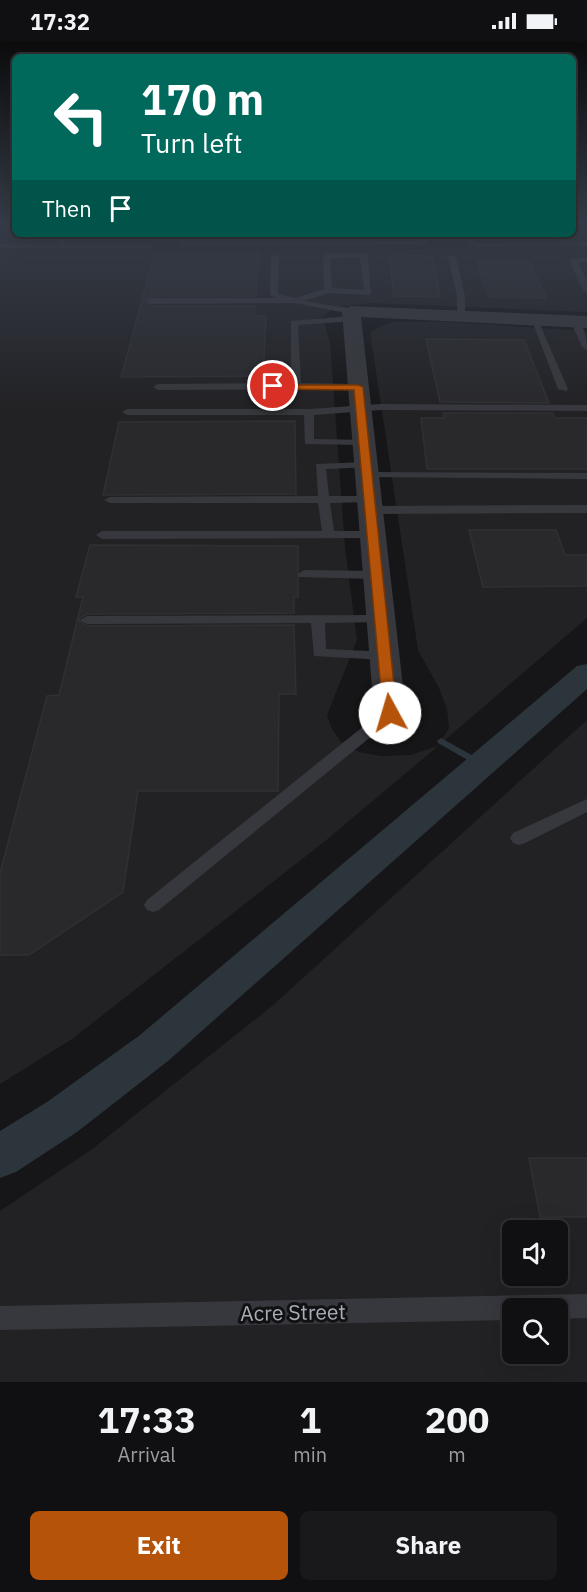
<!DOCTYPE html>
<style>
body{margin:0;font-family:"IBM Plex Sans",sans-serif;background:#19191b;color:#f1f3f6;height:100vh;display:flex;flex-direction:column;font-size:22px;white-space:nowrap}
*{box-sizing:border-box;margin:0}
p{font-size:20px;color:#9c9d9f}
.icon{flex:none;width:33px;height:33px;fill:none;stroke:currentColor;stroke-width:2;stroke-linecap:round;stroke-linejoin:round}
.map{position:relative;height:1340px;overflow:hidden}
.details{display:flex;flex-direction:column;background:#101012;flex:1}
.details>*{flex:none}
.banner{position:absolute;left:12px;top:12px;width:564px;height:183px;border-radius:9px;box-shadow:0 6px 24px #0002,0 0 0 2px #303032;background:#00695c;color:#fff;overflow:hidden}
.tools{position:absolute;left:502px;top:1178px;display:grid;gap:12px}
.tools a{display:grid;place-items:center;width:66px;height:66px;border-radius:9px;background:#101012;box-shadow:0 6px 24px #0002,0 0 0 2px #303032;font-size:30px}
.pin{position:absolute;display:grid;place-items:center;width:51px;height:51px;color:#fff;margin:-26px;border:3px solid #fff;border-radius:50%;box-shadow:0 2px 6px #0007}
.me{position:absolute;width:66px;margin:-33px;rotate:354deg;stroke-linejoin:round;filter:drop-shadow(0 0 4px #0008)}
.turn{display:flex;align-items:center;gap:21px;height:126px;padding:0 30px;font-size:27px}
.turn .icon{width:78px;height:78px;stroke-width:2.5}
.turn b{display:block;font-size:42px;line-height:51px}
.then{display:flex;align-items:center;height:57px;padding:0 30px;background:#0003;gap:12px;font-size:22px}
.eta{display:flex;justify-content:space-evenly;align-items:center;height:102px;text-align:center}
.eta b{font-size:36px;font-weight:700;line-height:42px}
.primary-button{display:flex;gap:12px;margin-top:auto;padding:12px 30px}
.primary-button a{flex:1;height:69px;border-radius:9px;background:#b45309;color:#fff;font-size:24px;font-weight:700;line-height:69px;text-align:center}
.primary-button a+a{background:#19191b;color:#f1f3f6}
.status{display:flex;justify-content:space-between;align-items:center;height:42px;padding:0 30px;background:#101012;direction:ltr}
.status svg{height:16px;fill:currentColor}
.map>svg:first-child{display:block}
.built{fill:#222225;fill-rule:evenodd}
.lines{fill:none;stroke-linecap:round;stroke-linejoin:round}
.stream{fill:#2c353c;fill-rule:evenodd}
.canal{fill:#2c353c;fill-rule:evenodd}
.building{fill:#29292c;stroke:#303034;stroke-width:1.5}
.lane{fill:#37383d;fill-rule:evenodd}
.street{fill:#37383d;fill-rule:evenodd}
.route{fill:#b45309;stroke:#753606;stroke-width:1.5}
.labels{text-anchor:middle;dominant-baseline:central;stroke-width:6;stroke-linejoin:round;paint-order:stroke}
.near-street-label{font-size:21px;fill:#a8adb8;stroke:#111113}
</style>
<div class="status"><b>17:32</b><svg viewBox="0 0 49 12"><path d="M0 12V9h3v3zM5 12V6h3v6zM10 12V3h3v9zM15 12V0h3v12zM26 1h20v11H26zM47 4h2v5h-2z"/></svg></div>
<div class="map">
<svg width="587" height="1340" viewBox="0 0 587 1340">
<rect width="100%" height="100%" fill="#161618"/>
<path class="built" d="M 0,181 L 15,181 L 15,192 L 573,192 L 573,181 L 587,181 L 587,270 L 370,261 L 336,265 L 322,275 L 330,300 L 345,506 L 357,598 L 327,673 L 332,687 L 341,700 L 359,710 L 381,714 L 411,713 L 438,704 L 449,686 L 447,667 L 439,646 L 418,608 L 370,290 L 391,280 L 446,280 L 587,289 L 587,576 L 438,704 L 324,800 L 72,997 L 0,1042 Z
M 587,678 L 587,1340 L 0,1340 L 0,1169 L 91,1108 L 272,964 ZM 513,1188 L 558,1188 L 558,1233 L 513,1233 ZM 513,1266 L 558,1266 L 558,1311 L 513,1311 Z"/>
<g class="lines">
<path class="stream" d="M 441,696 L 486,721 L 487,723 L 486,725 L 480,725 L 438,701 L 437,699 Z"/>
<path class="canal" d="M 587,622 L 587,647 L 168,1019 L 77,1090 L 16,1130 L 0,1136 L 0,1089 L 47,1060 L 140,993 L 577,624 Z"/>
</g>
<path class="building" d="M 155,211 L 259,211 L 256,254 L 150,254 L 144,259 L 150,264 L 255,264 L 254,274 L 266,274 L 263,334 L 121,335 Z
M 389,213 L 432,214 L 440,255 L 394,254 Z
M 476,220 L 529,220 L 546,256 L 489,255 Z
M 426,297 L 524,298 L 549,361 L 440,360 Z
M 443,371 L 553,371 L 555,376 L 587,376 L 587,427 L 427,427 L 421,376 L 444,376 Z
M 295,379 L 296,452 L 103,453 L 119,380 Z
M 469,488 L 556,488 L 565,513 L 587,513 L 587,544 L 483,545 Z
M 90,503 L 298,504 L 298,555 L 294,555 L 294,571 L 87,572 L 78,577 L 87,584 L 294,583 L 296,652 L 279,652 L 278,749 L 138,749 L 123,850 L 29,913 L 0,913 L 0,831 L 47,654 L 59,653 L 83,555 L 76,555 Z
M 529,1116 L 587,1116 L 587,1175 L 540,1175 Z"/>
<g class="lines">
<path class="lane" d="M 62,192 L 70,192 L 65,202 L 149,202 L 153,204 L 149,206 L 0,206 L 0,202 L 57,202 Z
M 181,192 L 189,192 L 186,200 L 419,199 L 417,192 L 425,192 L 427,201 L 423,203 L 182,204 L 178,202 Z
M 463,192 L 471,192 L 476,201 L 587,200 L 587,204 L 475,205 L 468,203 Z
M 364,211 L 368,213 L 371,253 L 329,251 L 304,259 L 354,267 L 355,269 L 351,272 L 295,261 L 150,262 L 146,259 L 150,256 L 277,256 L 270,253 L 271,214 L 275,212 L 279,214 L 278,252 L 295,256 L 324,247 L 323,212 ZM 360,215 L 364,248 L 332,246 L 330,216 Z
M 452,213 L 456,215 L 465,254 L 465,274 L 461,277 L 457,274 L 457,254 L 448,215 Z
M 573,216 L 587,216 L 587,220 L 578,220 L 587,239 L 587,250 L 583,248 L 569,218 Z
M 352,274 L 356,277 L 355,279 L 298,283 L 301,341 L 358,342 L 363,345 L 361,347 L 158,348 L 153,345 L 158,342 L 291,341 L 291,279 Z
M 531,276 L 538,278 L 568,347 L 566,349 L 558,347 Z
M 575,277 C 585,283 587,297 587,308 L 582,305 L 571,280 Z
M 381,362 L 587,363 L 587,369 L 381,368 L 314,373 L 314,397 L 368,398 L 368,402 L 364,403 L 305,402 L 304,373 L 127,373 L 122,370 L 127,367 L 309,367 Z
M 366,420 L 372,423 L 370,425 L 326,427 L 329,454 L 369,454 L 375,457 L 369,460 L 330,461 L 334,489 L 373,489 L 379,493 L 377,496 L 102,497 L 96,493 L 102,489 L 322,489 L 318,461 L 110,461 L 104,458 L 110,455 L 318,454 L 316,422 Z
M 367,430 L 587,431 L 587,437 L 363,435 L 361,433 Z
M 587,463 L 587,471 L 370,472 L 364,468 L 370,464 Z
M 304,528 L 376,529 L 382,533 L 376,537 L 299,535 L 298,532 Z
M 381,573 L 388,577 L 386,580 L 325,581 L 326,607 L 389,610 L 391,613 L 384,618 L 314,614 L 311,581 L 87,582 L 80,578 L 87,574 Z
M 390,666 L 395,667 L 398,671 L 395,675 L 159,868 L 153,870 L 147,868 L 144,863 L 147,858 L 385,667 Z
M 587,757 L 587,770 L 525,801 L 519,803 L 513,801 L 510,796 L 513,791 Z
M 587,1252 L 587,1276 L 558,1277 L 558,1266 L 513,1266 L 513,1278 L 0,1288 L 0,1264 Z"/>
<path class="street" d="M 351,264 L 587,274 L 587,286 L 361,275 L 406,671 L 401,679 L 390,682 L 379,679 L 374,671 L 342,269 Z"/>
</g>
<linearGradient id="sky" x2="0" y2="1"><stop stop-color="#0c0c0d"/><stop offset="0.49" stop-color="#363c48"/><stop offset="1" stop-color="#363c48" stop-opacity="0"/></linearGradient>
<rect width="587" height="368" fill="url(#sky)"/>
<path class="route" d="M 269,343 L 358,343 L 363,345 L 397,671 L 395,675 L 390,676 L 383,671 L 354,348 L 273,347 L 268,344 Z"/>
<g class="labels">
<g class="near-street-label">
<text transform="translate(293 1270) rotate(-1)">Acre Street</text>
</g>
</g>
</svg>
<div class="tools">
<a><svg class="icon" aria-label="sound" viewBox="0 0 24 24"><path d="M4 9h4l5-4v14l-5-4H4zM17 9q2 3 0 6"/></svg></a>
<a><svg class="icon" aria-label="search" viewBox="0 0 24 24"><circle cx="10" cy="10" r="6"/><path d="M15 15l6 6"/></svg></a>
</div>
<div class="pin" style="left:273px;top:344px;background:#d93025"><svg class="icon" aria-label="arrive" viewBox="0 0 24 24"><path d="M6 21V4h12l-3 4 3 4H6"/></svg></div>
<svg class="me" style="left:390px;top:671px" viewBox="-20 -20 40 40"><circle r="19" fill="#fff"/><path d="M0-13L10 11 0 6-10 11z" fill="#b45309"/></svg>
<div class="banner">
<div class="turn"><svg class="icon" aria-label="left" viewBox="0 0 24 24"><path d="M17 20v-9H6M10 6l-5 5 5 5"/></svg><div><b>170 m</b>Turn left</div></div>
<div class="then">Then<svg class="icon" aria-label="arrive" viewBox="0 0 24 24"><path d="M6 21V4h12l-3 4 3 4H6"/></svg></div>
</div>
</div>
<section class="details">
<div class="eta">
<div><b>17:33</b><p>Arrival</p></div>
<div><b>1</b><p>min</p></div>
<div><b>200</b><p>m</p></div>
</div>
<div class="primary-button"><a>Exit</a><a>Share</a></div>
</section>
